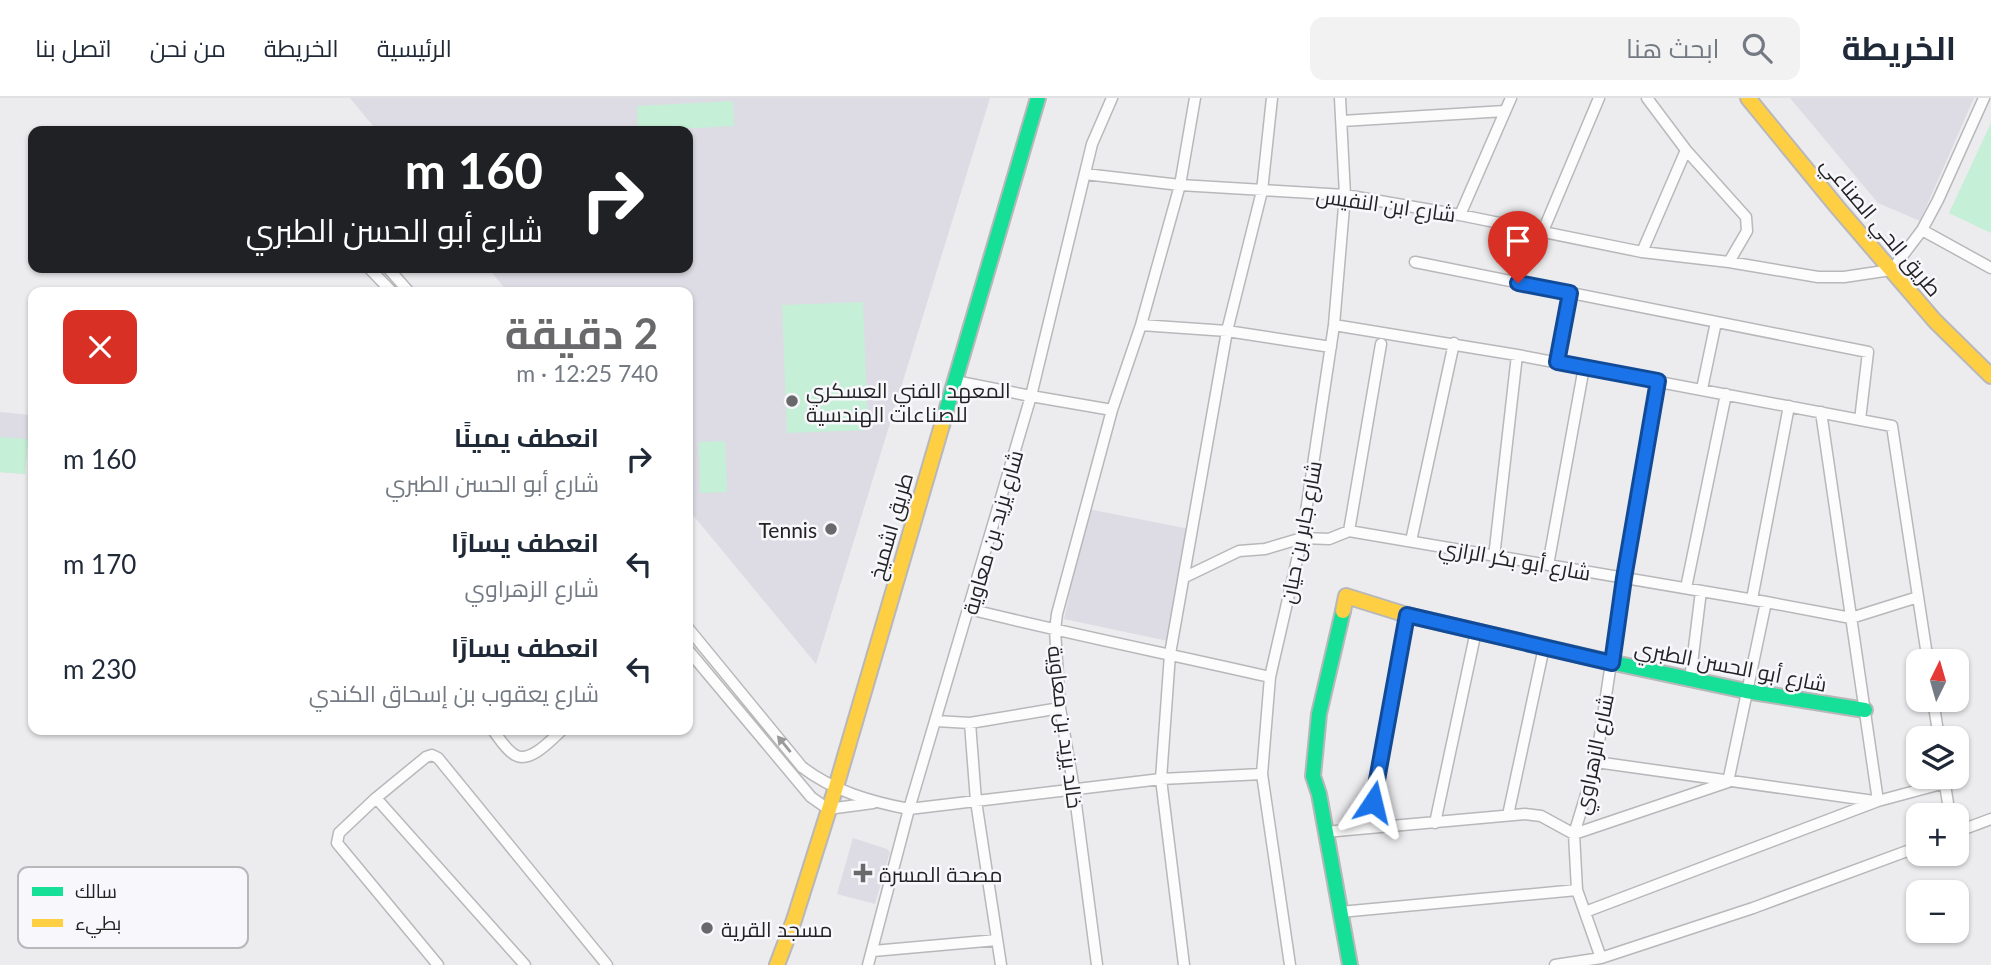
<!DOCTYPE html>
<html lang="ar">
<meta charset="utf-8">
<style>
body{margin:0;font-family:Lato,Cairo,sans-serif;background:#f2f2f3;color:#1f2937;direction:rtl;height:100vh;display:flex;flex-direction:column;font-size:26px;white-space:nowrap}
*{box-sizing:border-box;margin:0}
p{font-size:23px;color:#747a83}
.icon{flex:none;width:38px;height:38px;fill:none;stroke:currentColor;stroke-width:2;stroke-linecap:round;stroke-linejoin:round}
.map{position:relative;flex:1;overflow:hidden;direction:ltr}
.details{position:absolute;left:28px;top:189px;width:665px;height:448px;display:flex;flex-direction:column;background:#fff;border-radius:14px;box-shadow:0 2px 5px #0004;direction:rtl}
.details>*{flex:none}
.top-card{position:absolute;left:28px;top:28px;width:665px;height:147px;border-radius:14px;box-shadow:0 2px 5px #0004;direction:rtl;background:#202124;color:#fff;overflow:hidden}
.needle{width:46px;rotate:5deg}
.buttons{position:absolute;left:1906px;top:551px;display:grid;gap:14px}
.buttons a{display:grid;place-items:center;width:63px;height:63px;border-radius:14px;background:#fff;box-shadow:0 2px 5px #0004;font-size:35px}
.pin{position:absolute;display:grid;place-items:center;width:60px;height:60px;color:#fff;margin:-72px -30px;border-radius:50% 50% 50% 0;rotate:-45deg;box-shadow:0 0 7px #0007}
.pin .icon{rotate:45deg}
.me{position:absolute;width:77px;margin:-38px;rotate:10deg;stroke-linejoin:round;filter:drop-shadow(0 0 5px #0008)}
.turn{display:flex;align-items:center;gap:24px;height:147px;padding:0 35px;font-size:32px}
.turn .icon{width:91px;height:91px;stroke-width:2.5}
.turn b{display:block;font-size:49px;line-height:60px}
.round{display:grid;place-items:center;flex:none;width:74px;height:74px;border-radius:14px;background:#f2f2f3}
.summary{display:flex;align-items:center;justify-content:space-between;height:119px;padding:0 35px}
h1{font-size:42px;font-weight:700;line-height:52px;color:#69696b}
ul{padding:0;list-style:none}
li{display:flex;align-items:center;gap:21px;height:105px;padding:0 35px}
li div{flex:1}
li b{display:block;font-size:26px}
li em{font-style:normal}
header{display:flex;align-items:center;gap:42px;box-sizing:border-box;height:98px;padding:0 35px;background:#fff;border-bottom:2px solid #e0e1e3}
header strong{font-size:33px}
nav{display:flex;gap:38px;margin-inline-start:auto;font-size:24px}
.search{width:490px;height:63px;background:#f2f2f3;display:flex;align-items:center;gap:18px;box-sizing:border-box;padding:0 24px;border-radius:14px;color:#747a83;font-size:26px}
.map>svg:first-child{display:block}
.built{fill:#dddce4}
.green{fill:#c5efd6}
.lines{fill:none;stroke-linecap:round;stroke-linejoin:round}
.street-casing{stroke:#b8b7ba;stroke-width:13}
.fast-casing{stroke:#b8b7ba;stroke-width:18}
.slow-casing{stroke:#b8b7ba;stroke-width:18}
.street{stroke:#fcfcfc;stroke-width:10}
.fast{stroke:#16e098;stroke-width:14}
.slow{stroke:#ffcf43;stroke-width:14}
.oneway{fill:#9a9a9b}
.route-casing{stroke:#114b97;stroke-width:18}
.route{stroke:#1a73e8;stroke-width:12}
.poi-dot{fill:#69696b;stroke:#f8f8fc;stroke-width:2.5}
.labels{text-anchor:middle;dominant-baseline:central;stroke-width:5;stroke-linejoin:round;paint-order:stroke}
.street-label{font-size:21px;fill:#232324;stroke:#f8f8fc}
.poi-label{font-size:21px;fill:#232324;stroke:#f8f8fc;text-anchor:start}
.key{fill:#f8f8fc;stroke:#b8b8bb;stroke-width:2}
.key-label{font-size:19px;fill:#232324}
</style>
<header>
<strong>الخريطة</strong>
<div class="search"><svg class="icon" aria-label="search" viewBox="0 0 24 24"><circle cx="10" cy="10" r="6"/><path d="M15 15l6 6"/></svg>ابحث هنا</div>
<nav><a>الرئيسية</a><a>الخريطة</a><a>من نحن</a><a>اتصل بنا</a></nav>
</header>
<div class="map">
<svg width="1991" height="867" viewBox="0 0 1991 867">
<rect width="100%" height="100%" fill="#ecebee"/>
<path class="built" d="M 350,0 L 990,0 L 816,566 L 688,411 L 688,194 L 508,194 L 488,170 L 688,170 L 688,33 L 377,33 Z
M 1790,0 L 1974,0 L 1920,123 L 1878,105 Z
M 0,314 L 30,317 L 25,376 L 0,374 Z
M 1088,411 L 1189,431 L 1168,543 L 1064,521 Z
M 853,740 L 887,751 L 890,754 L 875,806 L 837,796 Z"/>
<path class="green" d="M 733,3 L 734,28 L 638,33 L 637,8 Z
M 1991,25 L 1991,135 L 1949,115 Z
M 863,204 L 868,332 L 787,335 L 782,207 Z
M 0,339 L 28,341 L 25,376 L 0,374 Z
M 725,343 L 727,394 L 700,395 L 699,344 Z"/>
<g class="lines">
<defs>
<path id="street" d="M 1647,0 L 1686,52 L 1746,119 L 1747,133 L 1729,164
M 1342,23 L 1505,13
M 1085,76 L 1180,87 L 1345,97 L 1460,117 L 1642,154 L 1729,164 L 1818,179 L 1844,179 L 1891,172
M 1460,117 L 1511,0
M 1922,132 L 1991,170
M 1543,133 L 1599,0
M 1642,154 L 1686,52
M 1415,164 L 1868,254 L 1860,322
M 1897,165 L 1922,132 L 1938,102 L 1984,0
M 369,170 L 392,194
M 388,170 L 409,194
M 1141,227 L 1227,233 L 1331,249
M 1334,227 L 1517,257 L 1892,328 L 1928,564
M 1557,264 L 1570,195
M 955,283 L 1031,298 L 1112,312
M 1702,291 L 1716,224
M 1821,314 L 1878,703
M 1349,433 L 1381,246
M 1411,443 L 1454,245
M 1494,459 L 1517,257
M 1548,467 L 1584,269
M 1185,479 L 1239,453 L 1265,451 L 1302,440 L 1329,441 L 1349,433 L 1766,504 L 1851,520 L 1918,499
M 1686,490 L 1726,296
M 1752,501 L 1789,308
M 969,511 C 1069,536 1170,556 1270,579
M 688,530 L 802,669 C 833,693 872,704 909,711 L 1161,681 L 1262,676
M 688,552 L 811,699 L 828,711 L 873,705
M 1690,582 L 1701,493
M 1933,602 L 1939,640
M 936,623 L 970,625 L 1060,610
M 970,625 L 976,703 L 1001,867
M 493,632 C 499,640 506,652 515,657 C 530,666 552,641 562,632
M 1596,664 L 1874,703
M 1944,680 L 1950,718
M 376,700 L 525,867
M 1508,717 L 1544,549
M 1435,725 L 1476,533
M 1368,730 L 1407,517
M 1325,734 L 1525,716 L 1541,718 L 1574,736 L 1728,684 L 1766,504
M 1956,734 L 1991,721
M 1340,814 L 1577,792
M 1585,814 L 1878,703 L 1945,685
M 873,853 L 997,842
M 1601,860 L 1577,792 L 1574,736 L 1596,664 L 1624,479 L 1658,283
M 438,867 L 337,745 L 339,735 L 376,700 L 426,659 L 432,657 L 438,660 L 607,867
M 868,867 L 909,711 L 1031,298 L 1092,46 L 1112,0
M 1097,867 L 1074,691 L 1060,610 L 1055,532 L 1057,516 L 1112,312 L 1141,227 L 1180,87 L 1195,0
M 1184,867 L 1161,681 L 1170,556 L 1227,233 L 1262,93 L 1272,0
M 1290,867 L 1262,676 L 1270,579 L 1302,440 L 1334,227 L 1345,97 L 1340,0
M 1555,867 L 1601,860 L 1753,810 L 1918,749"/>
<path id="fast" d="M 942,327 L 1038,0
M 1343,513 L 1319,616 L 1313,678 L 1319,696 L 1350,867
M 1605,563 L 1746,593 L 1865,612"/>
<path id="slow" d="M 1748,0 L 1838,110 L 1935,223 L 1991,278
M 1343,513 L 1346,498 L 1407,517 L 1605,563
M 777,867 L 794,822 L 836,689 L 942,327"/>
</defs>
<use href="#street" class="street-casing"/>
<use href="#fast" class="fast-casing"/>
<use href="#slow" class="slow-casing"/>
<use href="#street" class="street"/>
<use href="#fast" class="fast"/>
<use href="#slow" class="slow"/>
</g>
<defs><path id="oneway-solid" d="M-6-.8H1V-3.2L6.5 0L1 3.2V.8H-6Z" transform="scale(1.75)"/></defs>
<use class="oneway" href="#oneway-solid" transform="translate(784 646) rotate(-129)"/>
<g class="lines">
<defs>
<path id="route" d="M 1373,704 L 1407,517 L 1612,565 L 1624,480 L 1658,283 L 1557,264 L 1570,195 L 1518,185"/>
</defs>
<use href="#route" class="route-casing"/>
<use href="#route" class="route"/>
</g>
<g class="poi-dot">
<circle cx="792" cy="303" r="7"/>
<circle cx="831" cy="431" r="7"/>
<path d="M859.5 764.5h7v7h7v7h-7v7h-7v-7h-7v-7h7z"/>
<circle cx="707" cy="830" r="7"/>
</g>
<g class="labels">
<g class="street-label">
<text transform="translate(1386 106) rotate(8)">شارع ابن النفيس</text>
<text transform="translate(1882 128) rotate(50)">طريق الحي الصناعي</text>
<text transform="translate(890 428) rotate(-74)">طريق اشميخ</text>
<text transform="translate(992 434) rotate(-74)">شارع يزيد بن معاوية</text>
<text transform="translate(1300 434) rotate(-79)">شارع جابر بن حيان</text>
<text transform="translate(1515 461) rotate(10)">شارع أبو بكر الرازي</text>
<text transform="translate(1731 567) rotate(11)">شارع أبو الحسن الطبري</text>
<text transform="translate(1066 629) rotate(83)">خالد يزيد بن معاوية</text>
<text transform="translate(1593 656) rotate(-78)">شارع الزهراوي</text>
</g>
<g class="poi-label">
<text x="806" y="291">المعهد الفني العسكري<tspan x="806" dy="24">للصناعات الهندسية</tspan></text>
<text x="817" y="431" text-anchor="end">Tennis</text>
<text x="879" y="775">مصحة المسرة</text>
<text x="721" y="830">مسجد القرية</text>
</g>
</g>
<rect x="18" y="769" width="230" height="81" rx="10" class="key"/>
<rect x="32" y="789" width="31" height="9" fill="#16e098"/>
<rect x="32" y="821" width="31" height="8" fill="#ffcf43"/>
<g class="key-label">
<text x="75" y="800">سالك</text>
<text x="75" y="832">بطيء</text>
</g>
</svg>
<div class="buttons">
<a><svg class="needle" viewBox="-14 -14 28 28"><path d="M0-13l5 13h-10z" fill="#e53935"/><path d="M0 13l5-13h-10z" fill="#747a83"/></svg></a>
<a><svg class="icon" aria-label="layers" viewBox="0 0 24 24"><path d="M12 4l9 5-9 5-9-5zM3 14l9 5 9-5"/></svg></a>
<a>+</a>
<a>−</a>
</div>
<div class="pin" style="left:1518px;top:185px;background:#d93025"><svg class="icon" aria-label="arrive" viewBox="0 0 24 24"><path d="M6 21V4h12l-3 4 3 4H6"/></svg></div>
<svg class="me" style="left:1373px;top:704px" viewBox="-20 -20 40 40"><path d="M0-17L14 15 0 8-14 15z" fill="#1a73e8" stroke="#fff" stroke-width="4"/></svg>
<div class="top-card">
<div class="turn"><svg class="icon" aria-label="right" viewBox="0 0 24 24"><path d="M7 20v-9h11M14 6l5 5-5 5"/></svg><div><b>160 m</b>شارع أبو الحسن الطبري</div></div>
</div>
<section class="details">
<div class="summary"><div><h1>2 دقيقة</h1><p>740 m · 12:25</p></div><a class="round" style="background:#d93025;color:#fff"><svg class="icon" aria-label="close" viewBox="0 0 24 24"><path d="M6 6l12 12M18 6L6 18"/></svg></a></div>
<ul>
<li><svg class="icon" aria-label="right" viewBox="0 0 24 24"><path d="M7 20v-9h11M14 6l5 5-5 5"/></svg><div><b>انعطف يمينًا</b><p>شارع أبو الحسن الطبري</p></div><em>160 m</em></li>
<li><svg class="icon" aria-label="left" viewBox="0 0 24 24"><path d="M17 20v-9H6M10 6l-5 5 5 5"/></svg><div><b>انعطف يسارًا</b><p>شارع الزهراوي</p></div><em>170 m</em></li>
<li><svg class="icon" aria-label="left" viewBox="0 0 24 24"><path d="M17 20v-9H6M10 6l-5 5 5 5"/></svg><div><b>انعطف يسارًا</b><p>شارع يعقوب بن إسحاق الكندي</p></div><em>230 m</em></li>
</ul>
</section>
</div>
